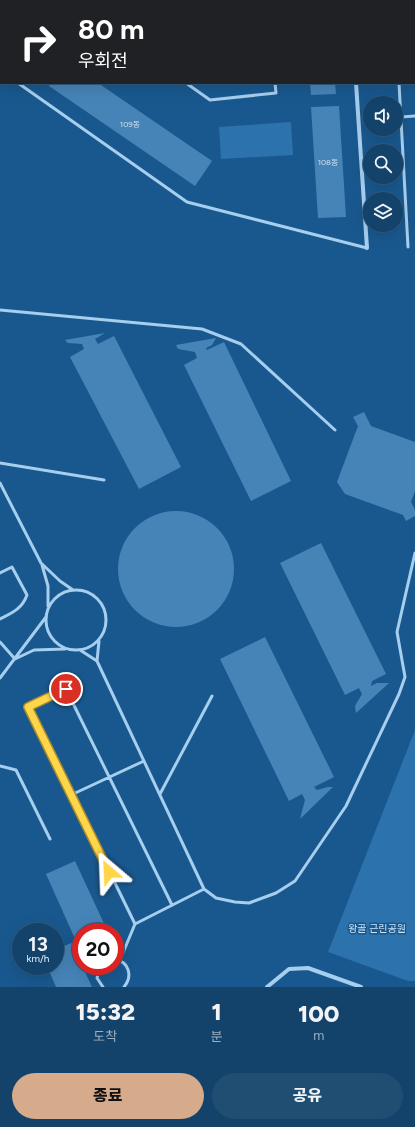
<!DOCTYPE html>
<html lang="ko">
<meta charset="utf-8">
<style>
body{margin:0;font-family:Figtree,"Noto Sans KR",sans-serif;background:#204d72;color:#f1f3f6;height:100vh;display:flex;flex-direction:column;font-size:15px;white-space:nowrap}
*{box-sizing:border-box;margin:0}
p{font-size:13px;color:#9db0c1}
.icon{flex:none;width:22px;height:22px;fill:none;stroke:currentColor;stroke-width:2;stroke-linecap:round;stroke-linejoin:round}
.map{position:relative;height:987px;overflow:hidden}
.drawer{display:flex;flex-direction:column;background:#13426a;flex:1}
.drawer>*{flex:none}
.guide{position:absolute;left:0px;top:0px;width:415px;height:84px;box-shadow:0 4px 16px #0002,0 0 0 1px #325b7e;background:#202124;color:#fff;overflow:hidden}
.tools{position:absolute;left:363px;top:96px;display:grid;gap:8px}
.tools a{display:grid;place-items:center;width:40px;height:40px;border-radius:50%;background:#13426a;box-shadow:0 4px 16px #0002,0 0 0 1px #325b7e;font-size:20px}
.speed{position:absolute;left:12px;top:923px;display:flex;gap:8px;font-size:20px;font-weight:700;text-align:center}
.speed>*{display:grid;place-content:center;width:52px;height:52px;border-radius:50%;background:#13426a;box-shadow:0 4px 16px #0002,0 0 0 1px #325b7e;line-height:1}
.speed small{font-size:10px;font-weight:400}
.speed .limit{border:6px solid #d22;background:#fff;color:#111}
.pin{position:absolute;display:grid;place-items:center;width:34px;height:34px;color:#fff;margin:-17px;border:2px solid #fff;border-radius:50%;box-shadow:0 1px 4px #0007}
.me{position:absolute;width:44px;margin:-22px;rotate:334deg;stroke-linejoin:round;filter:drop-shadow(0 0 3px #0008)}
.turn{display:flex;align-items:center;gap:14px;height:84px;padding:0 12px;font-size:18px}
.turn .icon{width:52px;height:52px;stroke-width:2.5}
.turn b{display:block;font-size:28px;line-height:34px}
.eta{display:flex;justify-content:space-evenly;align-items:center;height:68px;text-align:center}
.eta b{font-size:24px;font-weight:800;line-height:28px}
.action{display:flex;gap:8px;margin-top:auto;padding:8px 12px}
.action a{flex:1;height:46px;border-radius:24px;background:#d6ab8b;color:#111;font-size:16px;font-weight:800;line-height:46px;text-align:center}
.action a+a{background:#204d72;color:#f1f3f6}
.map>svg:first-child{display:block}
.green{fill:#2c72ad}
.building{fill:#4684b8}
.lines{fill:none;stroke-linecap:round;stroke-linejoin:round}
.lane{stroke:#a6ceee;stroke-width:3}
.street{stroke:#a6ceee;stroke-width:4}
.route-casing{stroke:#a68a30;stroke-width:10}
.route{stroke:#ffd54a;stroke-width:7}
.labels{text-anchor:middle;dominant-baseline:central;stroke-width:3;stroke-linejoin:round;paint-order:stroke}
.number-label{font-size:8px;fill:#d1e0ed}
.park-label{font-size:10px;fill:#cce6fa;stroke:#19588e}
</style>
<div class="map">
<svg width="415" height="987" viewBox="0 0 415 987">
<rect width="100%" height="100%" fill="#19588e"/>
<path class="green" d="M 291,122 L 293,155 L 221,159 L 219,127 Z
M 415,730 L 415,981 L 408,981 L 328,952 Z"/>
<path class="building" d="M 51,83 L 98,83 L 212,161 L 195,186 L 49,86 Z
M 310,83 L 335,83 L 336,94 L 311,95 Z
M 339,106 L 346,217 L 318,218 L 311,107 Z
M 105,333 L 95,339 L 98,344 L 114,336 L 181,467 L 139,489 L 70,357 L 84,349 L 82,344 L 68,343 L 65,340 Z
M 216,338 L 212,345 L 206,348 L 207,350 L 224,342 L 291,481 L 251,501 L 184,365 L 197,358 L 195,352 L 178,349 L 176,345 Z
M 364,412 L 371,426 L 415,442 L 415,491 L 411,502 L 415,510 L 415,516 L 406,521 L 403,515 L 345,494 L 337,482 L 358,426 L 353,417 Z
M118 569a58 58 0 1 1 116 0a58 58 0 1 1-116 0Z
M 321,543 L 386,674 L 372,681 L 371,686 L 377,683 L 389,683 L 356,713 L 355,706 L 362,694 L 359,688 L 345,695 L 280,563 Z
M 265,637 L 334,777 L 314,787 L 317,790 L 328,787 L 333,787 L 300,819 L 305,800 L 302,794 L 289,801 L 220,659 Z
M 75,861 L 108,932 L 81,932 L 81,959 L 79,959 L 92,987 L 56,987 L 47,966 L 55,966 L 55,950 L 76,941 L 46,874 Z"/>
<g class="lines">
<path class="lane" d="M 92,0 L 92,1
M 270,0 L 270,1
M 393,0 L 393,1
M 0,36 L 1,55
M 18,83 L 187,202 L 367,248
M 186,83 L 210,100 L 276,93 L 275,83
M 399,83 L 408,247
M 401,117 L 415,116
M 0,310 L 202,329 L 241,344 L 335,430
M 0,463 L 104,480
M 0,483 L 41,563 L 60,581 L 73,590
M 42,565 L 48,586 L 48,606
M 0,573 L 12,567 L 27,595 C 22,609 12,613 0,619
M46 620a30 30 0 1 1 60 0a30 30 0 1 1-60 0Z
M 99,641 L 97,661 L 204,889 L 216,898 L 235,902 L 249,903 L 276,893 L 295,881 L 346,806 L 399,694 L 405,677 L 397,632 L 415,553
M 0,642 L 15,659 L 34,650 L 65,649
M 80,650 L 97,661
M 0,678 L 46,617
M 0,766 L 16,770 L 50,839
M 160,794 L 212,696
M 71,795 L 144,761
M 135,924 L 29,707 L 66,689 L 172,905
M 115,959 C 129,962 133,976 124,987
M 120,960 L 135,924 L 204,889
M 100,966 L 97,978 L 103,987"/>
<path class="street" d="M 350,0 L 350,1
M 356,83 L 367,248
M 267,987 L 289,969 L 308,968 L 361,987"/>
</g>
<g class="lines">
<defs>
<path id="route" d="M 66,689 L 28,707 L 109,872"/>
</defs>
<use href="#route" class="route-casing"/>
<use href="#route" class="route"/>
</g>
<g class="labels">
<g class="number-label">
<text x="130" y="124">109동</text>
<text x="328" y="162">108동</text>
</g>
<g class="park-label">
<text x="377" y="928">왕골 근린공원</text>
</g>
</g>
</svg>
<div class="tools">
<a><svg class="icon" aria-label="sound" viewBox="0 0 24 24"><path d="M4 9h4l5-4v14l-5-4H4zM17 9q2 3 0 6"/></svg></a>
<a><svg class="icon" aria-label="search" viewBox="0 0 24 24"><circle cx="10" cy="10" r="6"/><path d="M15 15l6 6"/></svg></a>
<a><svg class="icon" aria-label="layers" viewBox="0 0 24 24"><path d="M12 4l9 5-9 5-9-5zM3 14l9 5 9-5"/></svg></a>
</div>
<div class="speed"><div>13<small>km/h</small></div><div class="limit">20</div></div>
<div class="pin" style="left:66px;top:689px;background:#d93025"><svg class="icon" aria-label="arrive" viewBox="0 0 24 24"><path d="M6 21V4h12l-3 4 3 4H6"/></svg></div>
<svg class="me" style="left:109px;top:872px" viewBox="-20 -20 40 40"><path d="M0-17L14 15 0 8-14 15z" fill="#ffd54a" stroke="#fff" stroke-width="4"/></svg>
<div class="guide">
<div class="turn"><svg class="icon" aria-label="right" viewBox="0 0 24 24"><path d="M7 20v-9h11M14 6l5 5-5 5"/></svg><div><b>80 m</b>우회전</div></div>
</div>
</div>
<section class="drawer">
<div class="eta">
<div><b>15:32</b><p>도착</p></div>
<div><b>1</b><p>분</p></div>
<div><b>100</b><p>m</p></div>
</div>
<div class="action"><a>종료</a><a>공유</a></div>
</section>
